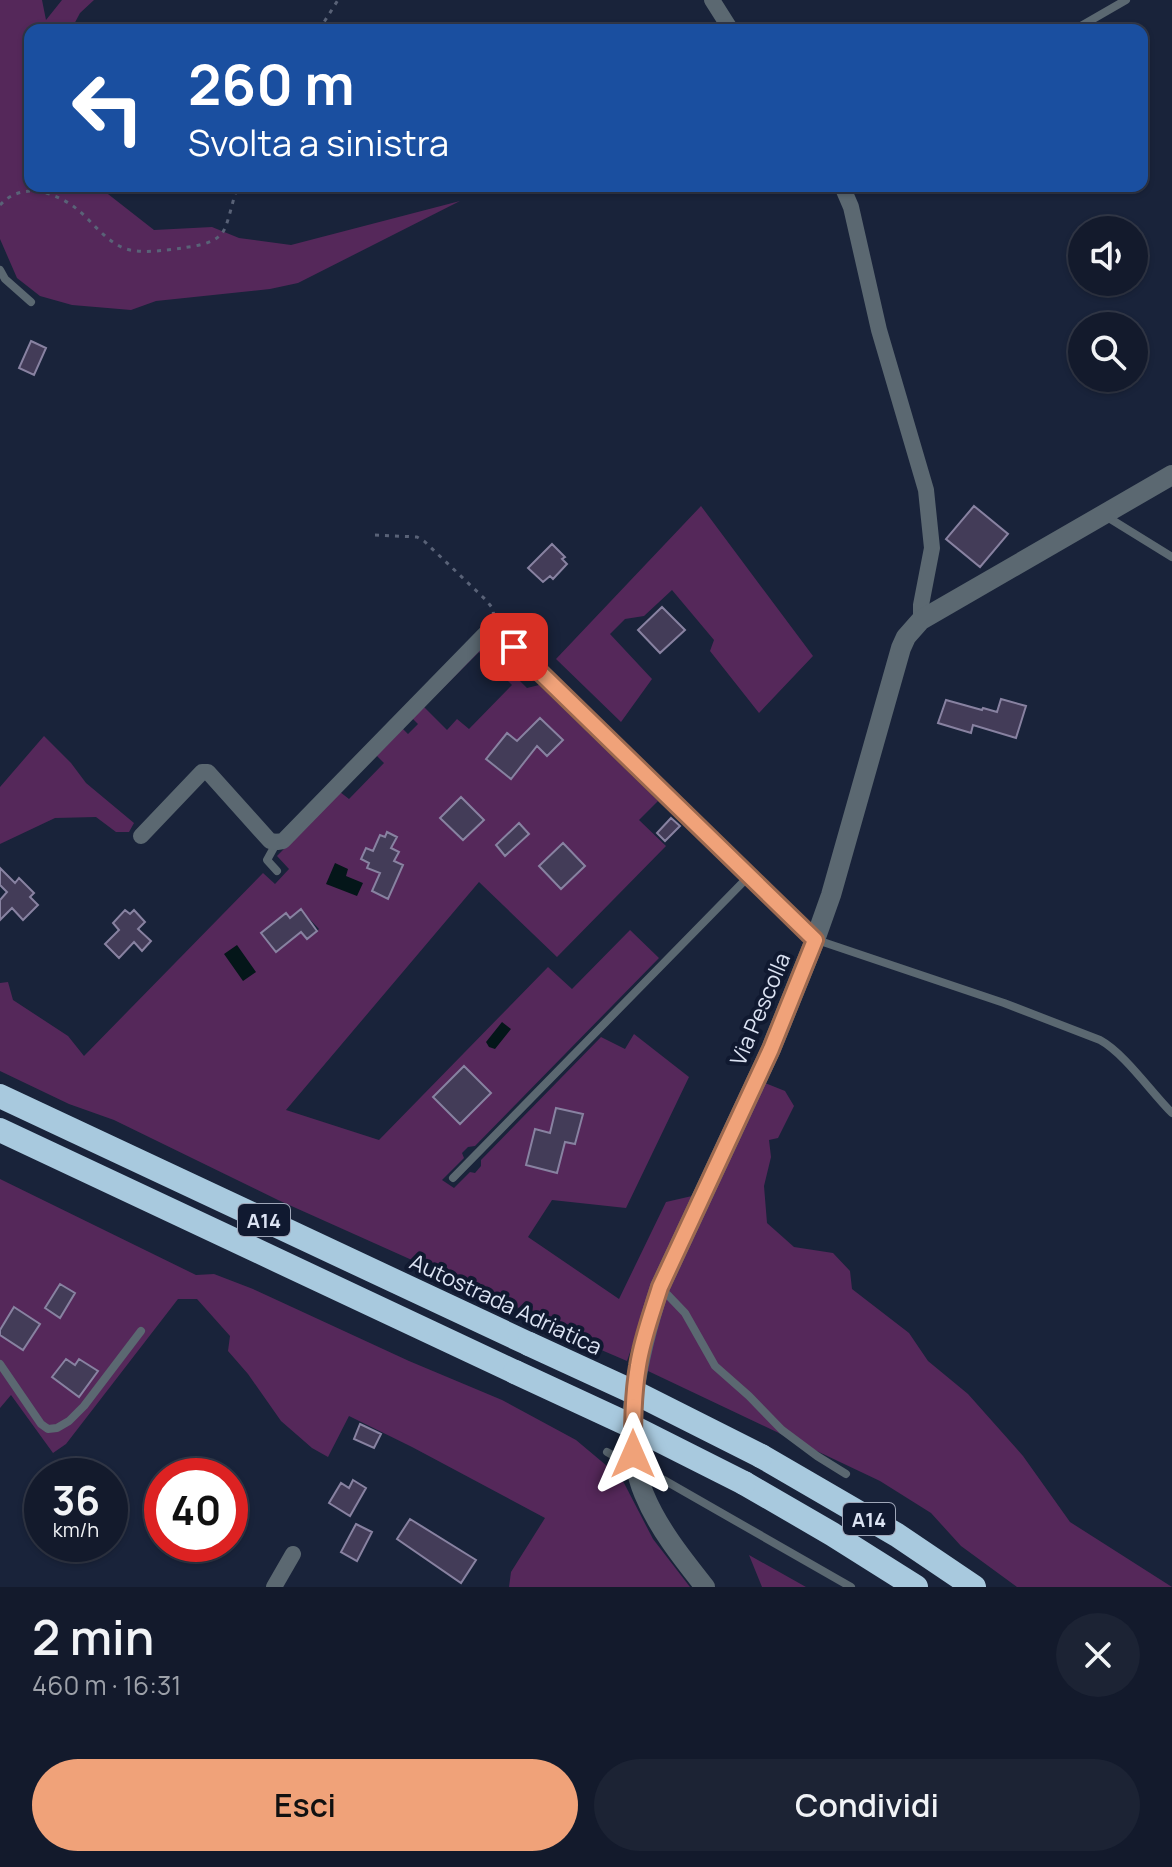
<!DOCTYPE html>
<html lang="it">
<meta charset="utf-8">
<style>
body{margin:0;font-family:Manrope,sans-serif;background:#1c2334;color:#f1f3f6;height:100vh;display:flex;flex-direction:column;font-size:30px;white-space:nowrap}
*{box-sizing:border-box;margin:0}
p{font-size:26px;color:#9da1a9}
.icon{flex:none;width:44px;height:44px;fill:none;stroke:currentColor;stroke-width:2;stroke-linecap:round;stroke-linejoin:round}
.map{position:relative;height:1587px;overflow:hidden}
.side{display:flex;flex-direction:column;background:#131a2c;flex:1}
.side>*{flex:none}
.top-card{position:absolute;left:24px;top:24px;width:1124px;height:168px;border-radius:16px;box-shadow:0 2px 6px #0004,0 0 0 2px #323848;background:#1a4fa0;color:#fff;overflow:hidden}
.fabs{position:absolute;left:1068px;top:216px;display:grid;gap:16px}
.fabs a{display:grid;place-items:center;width:80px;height:80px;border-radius:50%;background:#131a2c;box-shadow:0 2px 6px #0004,0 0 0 2px #323848;font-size:40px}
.speed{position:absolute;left:24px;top:1458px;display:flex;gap:16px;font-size:40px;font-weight:700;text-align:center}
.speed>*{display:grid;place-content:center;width:104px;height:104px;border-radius:50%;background:#131a2c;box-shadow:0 2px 6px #0004,0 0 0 2px #323848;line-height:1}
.speed small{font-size:20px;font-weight:400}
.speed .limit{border:12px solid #d22;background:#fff;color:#111}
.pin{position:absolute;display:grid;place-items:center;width:68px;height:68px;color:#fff;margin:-34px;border-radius:16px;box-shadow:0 4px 12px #0006}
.me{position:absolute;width:88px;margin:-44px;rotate:0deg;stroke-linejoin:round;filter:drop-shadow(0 0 6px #0008)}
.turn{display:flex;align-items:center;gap:28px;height:168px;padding:0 32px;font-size:36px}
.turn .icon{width:104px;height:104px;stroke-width:2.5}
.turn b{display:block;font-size:56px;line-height:68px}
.round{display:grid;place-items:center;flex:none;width:84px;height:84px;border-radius:42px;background:#1c2334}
.headline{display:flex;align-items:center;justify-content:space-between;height:136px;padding:0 32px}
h1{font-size:48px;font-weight:600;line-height:60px}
.primary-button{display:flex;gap:16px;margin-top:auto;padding:16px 32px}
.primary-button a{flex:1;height:92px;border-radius:48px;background:#f0a279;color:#111;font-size:32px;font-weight:600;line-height:92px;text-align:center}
.primary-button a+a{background:#1c2334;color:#f1f3f6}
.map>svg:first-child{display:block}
.green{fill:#55285a;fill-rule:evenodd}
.water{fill:#041619}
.building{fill:#433c58;stroke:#8882a1;stroke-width:2}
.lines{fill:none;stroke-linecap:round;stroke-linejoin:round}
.path{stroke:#596277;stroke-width:3;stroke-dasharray:4 6;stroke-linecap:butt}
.service{stroke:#5b6871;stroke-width:8}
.minor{stroke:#5b6871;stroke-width:16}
.tertiary{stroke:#5b6871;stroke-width:20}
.motorway{stroke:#a8c9de;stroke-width:24}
.motorway-bridge{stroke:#a8c9de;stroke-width:24}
.route-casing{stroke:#9c694f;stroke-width:20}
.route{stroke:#f0a279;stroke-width:14}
.labels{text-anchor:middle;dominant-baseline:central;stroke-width:8;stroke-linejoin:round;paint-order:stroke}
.shield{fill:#101930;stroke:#9fa6b8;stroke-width:2}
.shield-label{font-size:20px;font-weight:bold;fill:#dce3f3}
.street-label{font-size:22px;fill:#dce3f3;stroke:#101930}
</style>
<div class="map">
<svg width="1172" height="1587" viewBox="0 0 1172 1587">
<rect width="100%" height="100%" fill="#19233a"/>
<path class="green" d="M 0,0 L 42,0 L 46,20 L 62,0 L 94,0 L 80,13 L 71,30 L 30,30 L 30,186 L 103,186 L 108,194 L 154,230 L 212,227 L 239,238 L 291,245 L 460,201 L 298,283 L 270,289 L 156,301 L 131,310 L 72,305 L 40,296 L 17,278 L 0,239 Z
M 701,506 L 813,656 L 759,713 L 710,651 L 714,640 L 672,590 L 644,616 L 625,619 L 610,634 L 652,679 L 621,722 L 556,659 Z
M 494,642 L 523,669 L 516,677 L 527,688 L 539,685 L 658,801 L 639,820 L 666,846 L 557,957 L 479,882 L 286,1110 L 379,1140 L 548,967 L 572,989 L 630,930 L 659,958 L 475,1146 L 468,1147 L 462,1153 L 464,1158 L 442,1180 L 454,1188 L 470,1172 L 475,1173 L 481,1166 L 481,1160 L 601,1037 L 625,1049 L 634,1034 L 689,1077 L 626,1208 L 552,1200 L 528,1237 L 619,1299 L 666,1202 L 692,1196 L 653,1284 L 627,1361 L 543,1325 L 519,1308 L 278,1200 L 114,1120 L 69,1104 L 0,1071 L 0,983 L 8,982 L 13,1000 L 68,1036 L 84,1056 L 263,873 L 275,884 L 289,869 L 277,856 L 340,792 L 349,799 L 384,763 L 375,754 L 401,727 L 408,734 L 418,724 L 411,717 L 484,643 ZM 479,652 L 512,685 L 469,729 L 457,719 L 447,730 L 424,707 ZM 540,718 L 562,740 L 539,745 L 526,731 ZM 507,733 L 532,753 L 511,779 L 486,760 ZM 461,797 L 483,820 L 459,814 L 448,825 L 440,818 ZM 387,833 L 396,837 L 391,848 L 398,852 L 394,861 L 403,865 L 388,898 L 372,891 L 380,873 L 367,868 L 369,863 L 361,859 L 366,848 L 376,853 L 377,844 L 380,835 L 385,837 ZM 301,910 L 319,929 L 307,939 L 301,932 L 276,951 L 290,918 ZM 464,1066 L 491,1093 L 460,1124 L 433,1097 ZM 556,1108 L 583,1114 L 576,1144 L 565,1142 L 535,1129 L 550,1133 Z
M 44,736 L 71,763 L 86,783 L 134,823 L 129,832 L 116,832 L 96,817 L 55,818 L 0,844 L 0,787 Z
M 765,1083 L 785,1091 L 794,1106 L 778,1138 L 769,1140 L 771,1157 L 764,1186 L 767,1223 L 794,1247 L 833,1253 L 850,1271 L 852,1289 L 909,1333 L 928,1361 L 968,1394 L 1023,1456 L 1070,1522 L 1172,1587 L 1017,1587 L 961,1546 L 931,1513 L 880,1481 L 648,1371 L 650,1351 L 672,1277 Z
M 0,1179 L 196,1275 L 214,1274 L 253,1289 L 409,1361 L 502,1400 L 576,1440 L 613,1471 L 624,1483 L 653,1539 L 690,1587 L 509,1587 L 511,1572 L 545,1518 L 412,1447 L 349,1416 L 328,1457 L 312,1448 L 281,1421 L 248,1374 L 228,1351 L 230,1336 L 197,1299 L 178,1299 L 66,1444 L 53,1453 L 11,1395 L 0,1408 L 0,1335 L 23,1350 L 40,1324 L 14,1307 L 0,1329 ZM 60,1284 L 60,1317 L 45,1309 ZM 65,1359 L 75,1365 L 80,1359 L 97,1371 L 52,1377 Z
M 749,1555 L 806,1587 L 762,1587 Z"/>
<path class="water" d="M 335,863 L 348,869 L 346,876 L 363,883 L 357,896 L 326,884 Z
M 237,945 L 256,972 L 243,981 L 224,954 Z
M 502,1022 L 511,1029 L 495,1049 L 489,1047 L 486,1042 Z"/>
<path class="building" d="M 31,341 L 46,348 L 34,375 L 19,368 Z
M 974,506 L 1008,534 L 980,567 L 946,539 Z
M 552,544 L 565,557 L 562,559 L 567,564 L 553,579 L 550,576 L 543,582 L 528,568 Z
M 662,607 L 685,630 L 660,653 L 638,630 Z
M 1001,699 L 1026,706 L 1016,738 L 973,725 L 971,733 L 938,723 L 946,700 L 982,710 L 983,708 L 997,712 Z
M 540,718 L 563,740 L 547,756 L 537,746 L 511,779 L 486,759 L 507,733 L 517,741 Z
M 461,797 L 484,820 L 463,840 L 440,818 Z
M 671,818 L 680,826 L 665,841 L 657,833 Z
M 519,823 L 529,834 L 505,856 L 496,845 Z
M 387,832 L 397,837 L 391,848 L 399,852 L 394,861 L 403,865 L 388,899 L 372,891 L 380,873 L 367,868 L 369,863 L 361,859 L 366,848 L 373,851 L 380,835 L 385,837 Z
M 563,843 L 585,866 L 561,889 L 539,866 Z
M 0,868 L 15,883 L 19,878 L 34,893 L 30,897 L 38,905 L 23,920 L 12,908 L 0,920 L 0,900 L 7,892 L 0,885 Z
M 301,909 L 317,931 L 307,939 L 301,932 L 276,952 L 261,933 L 286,913 L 290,918 Z
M 125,910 L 130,914 L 134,910 L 145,922 L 138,929 L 151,941 L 142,951 L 134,942 L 119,958 L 105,944 L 119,930 L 113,923 Z
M 464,1066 L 491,1093 L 460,1124 L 433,1097 Z
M 556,1108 L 583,1114 L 575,1144 L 565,1142 L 557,1173 L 526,1165 L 535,1129 L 550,1133 Z
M 60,1284 L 75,1293 L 60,1318 L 45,1308 Z
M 14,1307 L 40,1324 L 23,1350 L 0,1335 L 0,1330 Z
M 66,1359 L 75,1365 L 79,1359 L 98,1371 L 79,1397 L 52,1377 Z
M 360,1424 L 381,1434 L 374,1448 L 354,1439 Z
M 353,1480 L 366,1488 L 350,1516 L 329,1503 L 341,1483 L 349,1488 Z
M 410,1519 L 476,1560 L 461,1583 L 397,1539 Z
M 356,1524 L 372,1532 L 357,1561 L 341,1552 Z"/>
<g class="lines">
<path class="path" d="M 319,30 L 338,0
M 0,205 C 20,183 50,190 73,206 C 91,219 104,241 126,249 C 143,254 166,250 182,248 C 195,246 214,244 222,233 C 228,227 233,197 238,186
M 375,535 L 417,537 L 424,541 L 487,601 L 493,609 L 494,620"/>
<path class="service" d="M 1074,30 L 1126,0
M 0,270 L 5,279 L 31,302
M 1104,515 L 1172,557
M 277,842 L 267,860 L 277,871
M 817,940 L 1004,1003 L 1100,1040 C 1124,1053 1151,1092 1172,1113
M 453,1178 L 749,876
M 663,1290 L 685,1313 L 715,1366 L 749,1396 L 782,1430 L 817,1456 L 846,1474
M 0,1364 L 41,1424 L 48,1429 L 57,1428 L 69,1421 L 84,1406 L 141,1331
M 607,1452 L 637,1469 L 664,1480 L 851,1587"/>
<path class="minor" d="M 712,0 L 731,30
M 842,186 L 851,207 L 879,330 L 926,490 L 932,548 L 921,605 L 921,620
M 141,836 L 202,772 L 208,772 L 270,841 L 277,842 L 283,841 L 485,634 L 494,632 L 501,635 L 815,940
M 274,1587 L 293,1554"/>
<path class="tertiary" d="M 705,1587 C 682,1558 658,1528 644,1494 C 618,1432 640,1348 660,1287 L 771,1049 L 815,940 L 831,895 L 901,648 L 906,637 L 921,620 L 1172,475"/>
<path class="motorway" d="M 0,1096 L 529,1344
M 0,1130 L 515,1372
M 761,1456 L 897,1535 L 974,1587
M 744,1483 L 832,1534 L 916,1587"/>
<path class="motorway-bridge" d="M 529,1344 L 642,1396 L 761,1456
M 515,1372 L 625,1423 L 744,1483"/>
</g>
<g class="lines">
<defs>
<path id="route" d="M 514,647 L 815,940 L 771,1049 L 660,1287 C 652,1313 642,1339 638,1366 C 633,1395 633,1425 633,1454"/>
</defs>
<use href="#route" class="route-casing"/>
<use href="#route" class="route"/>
</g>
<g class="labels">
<g class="shield">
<rect x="238" y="1204" width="52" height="32" rx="6"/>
<rect x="843" y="1503" width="52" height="32" rx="6"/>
</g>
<g class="shield-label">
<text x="264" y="1220">A14</text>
<text x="869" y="1519">A14</text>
</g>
<g class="street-label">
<text transform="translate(760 1009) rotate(-67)">Via Pescolla</text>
<text transform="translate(506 1304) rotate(25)">Autostrada Adriatica</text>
</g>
</g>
</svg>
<div class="fabs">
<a><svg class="icon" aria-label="sound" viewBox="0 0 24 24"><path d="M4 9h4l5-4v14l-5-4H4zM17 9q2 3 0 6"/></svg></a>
<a><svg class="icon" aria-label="search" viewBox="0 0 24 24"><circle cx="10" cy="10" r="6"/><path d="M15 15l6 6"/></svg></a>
</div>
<div class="speed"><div>36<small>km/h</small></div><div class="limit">40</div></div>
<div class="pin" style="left:514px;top:647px;background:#d93025"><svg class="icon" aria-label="arrive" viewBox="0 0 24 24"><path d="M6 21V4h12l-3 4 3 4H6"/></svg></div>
<svg class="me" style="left:633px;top:1454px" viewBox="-20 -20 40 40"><path d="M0-17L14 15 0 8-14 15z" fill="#f0a279" stroke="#fff" stroke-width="4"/></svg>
<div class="top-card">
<div class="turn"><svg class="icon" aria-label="left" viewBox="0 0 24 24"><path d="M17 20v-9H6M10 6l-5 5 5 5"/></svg><div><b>260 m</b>Svolta a sinistra</div></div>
</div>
</div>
<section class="side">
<div class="headline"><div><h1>2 min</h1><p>460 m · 16:31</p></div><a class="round"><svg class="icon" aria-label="close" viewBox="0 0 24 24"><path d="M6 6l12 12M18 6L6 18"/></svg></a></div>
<div class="primary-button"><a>Esci</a><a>Condividi</a></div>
</section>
